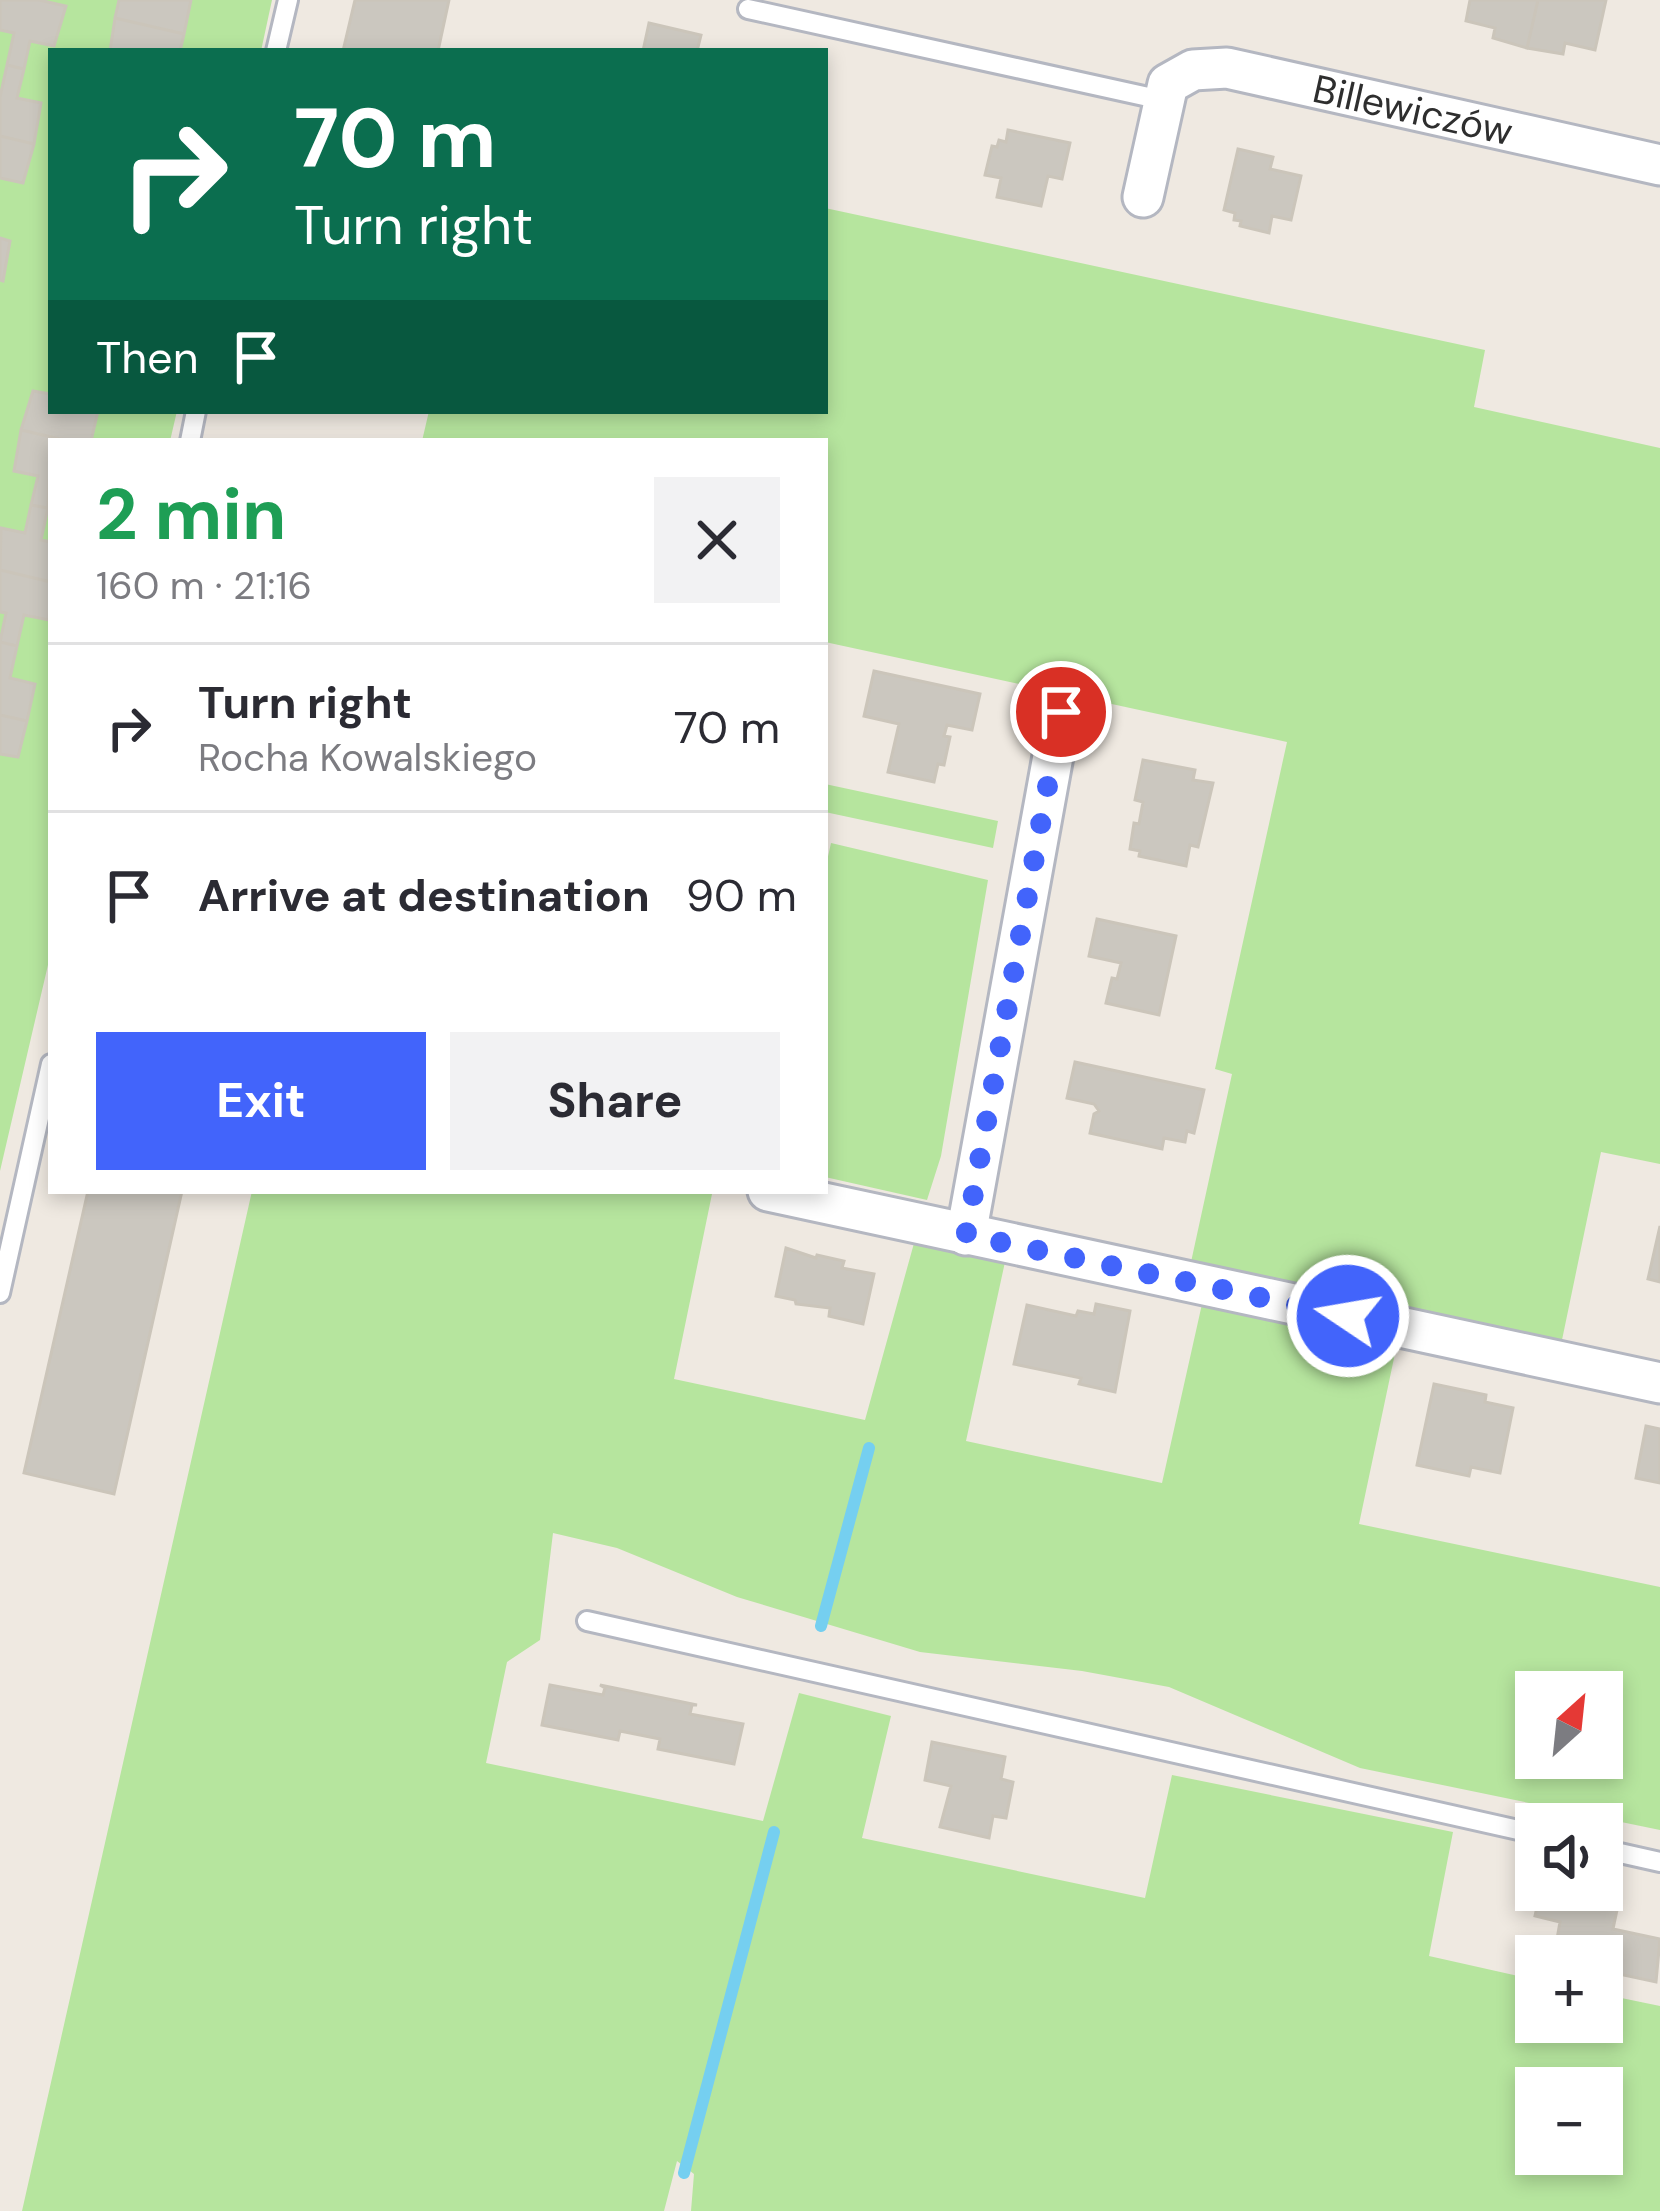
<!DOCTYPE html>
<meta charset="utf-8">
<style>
body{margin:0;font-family:"DM Sans",sans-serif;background:#f2f2f3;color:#2b2b33;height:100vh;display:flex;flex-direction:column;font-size:45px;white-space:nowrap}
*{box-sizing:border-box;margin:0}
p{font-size:39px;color:#7c7c81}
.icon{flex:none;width:66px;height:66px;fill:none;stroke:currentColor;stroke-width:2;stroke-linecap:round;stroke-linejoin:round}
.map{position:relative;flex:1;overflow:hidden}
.drawer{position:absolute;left:48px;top:438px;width:780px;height:756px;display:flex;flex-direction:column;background:#fff;border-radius:0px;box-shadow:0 6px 18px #0003}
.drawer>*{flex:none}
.hud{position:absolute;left:48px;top:48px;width:780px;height:366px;border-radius:0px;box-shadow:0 6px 18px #0003;background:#0b6e4f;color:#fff;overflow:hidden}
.needle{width:78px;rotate:27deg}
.tools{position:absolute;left:1515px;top:1671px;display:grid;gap:24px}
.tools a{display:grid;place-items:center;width:108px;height:108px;border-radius:0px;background:#fff;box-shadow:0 6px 18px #0003;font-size:60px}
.pin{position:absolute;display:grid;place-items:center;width:102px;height:102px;color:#fff;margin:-51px;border:6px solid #fff;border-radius:50%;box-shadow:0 3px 12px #0007}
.me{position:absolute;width:132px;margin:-66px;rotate:282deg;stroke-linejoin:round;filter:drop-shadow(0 0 9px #0008)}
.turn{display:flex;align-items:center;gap:42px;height:252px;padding:0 48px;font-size:54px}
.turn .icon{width:156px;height:156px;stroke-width:2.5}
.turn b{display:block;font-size:84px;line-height:102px}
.then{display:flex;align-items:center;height:114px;padding:0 48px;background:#0003;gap:24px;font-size:45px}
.round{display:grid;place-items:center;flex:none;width:126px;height:126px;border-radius:0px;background:#f2f2f3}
.summary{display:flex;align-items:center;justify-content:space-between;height:204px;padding:0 48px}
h1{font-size:72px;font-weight:700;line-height:90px;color:#1e9e55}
.cta{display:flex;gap:24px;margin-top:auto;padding:24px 48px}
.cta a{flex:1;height:138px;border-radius:0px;background:#4264fb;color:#fff;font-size:48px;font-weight:700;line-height:138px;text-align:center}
.cta a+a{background:#f2f2f3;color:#2b2b33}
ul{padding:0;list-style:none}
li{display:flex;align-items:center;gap:36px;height:168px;padding:0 48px;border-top:3px solid #e1e1e2}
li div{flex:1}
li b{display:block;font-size:45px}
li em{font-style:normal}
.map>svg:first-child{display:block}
.green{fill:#b6e59e;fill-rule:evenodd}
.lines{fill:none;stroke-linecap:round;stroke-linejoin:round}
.stream{stroke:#75cff0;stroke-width:12}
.building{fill:#cbc7bf;stroke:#cbc5ba;stroke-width:3}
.service-casing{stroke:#b4b7c1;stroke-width:24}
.minor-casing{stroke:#b4b7c1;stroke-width:45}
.service{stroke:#fff;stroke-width:18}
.minor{stroke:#fff;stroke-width:39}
.route{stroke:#4264fb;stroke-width:21;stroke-dasharray:0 37.8}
.labels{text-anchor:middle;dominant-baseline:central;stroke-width:9;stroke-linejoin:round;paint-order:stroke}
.street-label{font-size:39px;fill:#2e2e2e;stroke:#fff}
</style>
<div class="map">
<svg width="1660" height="2211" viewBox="0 0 1660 2211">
<rect width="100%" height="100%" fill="#efe9e1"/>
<path class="green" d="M 0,0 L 272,0 L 261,51 L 51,51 L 51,411 L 177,411 L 170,441 L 51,441 L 51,952 L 0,1171 Z
M 825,208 L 1485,350 L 1474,407 L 1660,448 L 1660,1164 L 1601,1152 L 1562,1340 L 1191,1262 L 1232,1074 L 1215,1069 L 1287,742 L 825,642 L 825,441 L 422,441 L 429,411 L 825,411 Z
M 825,784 L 998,821 L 993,848 L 825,812 Z
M 831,843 L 988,880 L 941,1156 L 927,1200 L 825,1177 L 825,870 Z
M 252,1191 L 699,1191 L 712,1194 L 674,1379 L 865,1420 L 916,1236 L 1005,1262 L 966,1441 L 1162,1483 L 1202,1304 L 1397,1344 L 1359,1524 L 1660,1587 L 1660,1830 L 1360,1768 L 1169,1687 L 1082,1671 L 920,1652 L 737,1597 L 617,1548 L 553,1533 L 540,1640 L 507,1662 L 486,1763 L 763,1821 L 799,1693 L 891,1716 L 862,1838 L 1145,1898 L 1172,1775 L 1453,1832 L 1429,1956 L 1536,1980 L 1536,2022 L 1602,2022 L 1602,1994 L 1660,2006 L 1660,2211 L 691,2211 L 694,2174 L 677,2161 L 664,2211 L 22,2211 ZM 1536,1692 L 1602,1692 L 1602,1758 L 1536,1758 ZM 1536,2088 L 1602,2088 L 1602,2154 L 1536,2154 Z"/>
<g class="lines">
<path class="stream" d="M 821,1626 L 869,1448
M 684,2173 L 774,1832"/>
</g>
<path class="building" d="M 0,0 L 39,0 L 66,6 L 54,46 L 30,41 L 24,69 L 7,65 L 14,33 L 0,30 Z
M 119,0 L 191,0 L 184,34 L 115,18 Z
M 355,0 L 449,0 L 438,51 L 343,51 Z
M 1470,0 L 1538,0 L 1527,48 L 1493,38 L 1495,28 L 1466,21 Z
M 1538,0 L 1606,0 L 1595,50 L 1565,43 L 1563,54 L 1527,48 Z
M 115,18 L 184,34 L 180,51 L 110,51 Z
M 649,23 L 701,35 L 697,51 L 643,51 Z
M 7,65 L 24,69 L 17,98 L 41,103 L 34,144 L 0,136 L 0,97 Z
M 1008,130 L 1070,143 L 1062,179 L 1048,176 L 1041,206 L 997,197 L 1001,178 L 985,175 L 992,146 L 997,147 L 999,140 L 1006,142 Z
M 0,136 L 34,144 L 23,183 L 0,178 Z
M 1238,149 L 1273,157 L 1270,169 L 1301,176 L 1291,220 L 1272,216 L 1269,233 L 1240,226 L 1241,221 L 1234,220 L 1235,213 L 1224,210 Z
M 0,238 L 10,241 L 3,281 L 0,280 Z
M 33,391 L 51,394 L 51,411 L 98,411 L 91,441 L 69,441 L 21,430 Z
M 21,430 L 69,441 L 51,441 L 48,508 L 31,505 L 38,476 L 14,471 Z
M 31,505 L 48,508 L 41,540 L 51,542 L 51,582 L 0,570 L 1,528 L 25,533 Z
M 0,570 L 51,582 L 49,620 L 24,615 L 17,646 L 0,642 L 6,613 L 0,612 Z
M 0,642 L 17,646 L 10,678 L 35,684 L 27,721 L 0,715 Z
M 874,671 L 980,694 L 972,730 L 947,725 L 944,736 L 950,737 L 944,765 L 938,764 L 934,782 L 888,772 L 899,724 L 864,716 Z
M 0,715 L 27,721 L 18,757 L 0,754 Z
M 1143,760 L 1195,770 L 1193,780 L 1213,783 L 1198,847 L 1190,845 L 1186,866 L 1139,856 L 1140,851 L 1130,849 L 1134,823 L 1139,824 L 1143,802 L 1135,800 Z
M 1097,919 L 1176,936 L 1159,1015 L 1106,1003 L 1112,978 L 1117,979 L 1121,963 L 1089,956 Z
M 1075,1062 L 1204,1090 L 1194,1133 L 1187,1131 L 1185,1142 L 1164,1138 L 1162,1149 L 1090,1133 L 1094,1114 L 1099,1111 L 1094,1104 L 1067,1098 Z
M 88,1191 L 182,1191 L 114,1494 L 24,1473 Z
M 1660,1226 L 1660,1282 L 1648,1279 Z
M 786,1248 L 816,1258 L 817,1255 L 844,1261 L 842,1268 L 874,1274 L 863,1324 L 829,1316 L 830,1308 L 796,1304 L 795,1300 L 776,1296 Z
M 1096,1304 L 1130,1311 L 1115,1392 L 1079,1384 L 1081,1378 L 1014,1364 L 1027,1305 L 1076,1316 L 1078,1311 L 1094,1314 Z
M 1434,1384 L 1486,1395 L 1485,1402 L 1513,1408 L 1500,1473 L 1471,1467 L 1469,1476 L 1417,1465 Z
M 1646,1426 L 1660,1429 L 1660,1483 L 1636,1478 Z
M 550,1685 L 603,1695 L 605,1688 L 600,1685 L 697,1705 L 692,1705 L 690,1714 L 743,1724 L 734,1764 L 658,1749 L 660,1739 L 620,1731 L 618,1740 L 542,1725 Z
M 932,1742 L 1005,1757 L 1001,1779 L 1013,1782 L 1006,1818 L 993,1816 L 989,1838 L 940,1827 L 951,1786 L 925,1780 Z
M 1541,1890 L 1590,1890 L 1620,1896 L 1613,1929 L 1660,1939 L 1656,1982 L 1610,1972 L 1609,1978 L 1602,1977 L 1602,1956 L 1554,1956 L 1560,1922 L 1535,1916 Z"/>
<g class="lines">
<defs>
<path id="service" d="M 748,9 L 1162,100
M 276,51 L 288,0
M 190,441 L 196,411
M 0,1293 L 51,1064
M 587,1621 L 1536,1834
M 1602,1849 L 1660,1862"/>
<g id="minor">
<path id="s1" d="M 1143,197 L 1168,84 L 1193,70 L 1227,68 L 1660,165"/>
<path d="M 768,1191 L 1660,1383"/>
<path d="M 966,1235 L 1061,712"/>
</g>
</defs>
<use href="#service" class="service-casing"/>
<use href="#minor" class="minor-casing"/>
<use href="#service" class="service"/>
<use href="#minor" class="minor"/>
</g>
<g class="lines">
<path class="route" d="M 1061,712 L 966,1235 L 1348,1316"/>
</g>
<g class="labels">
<g class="street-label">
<text stroke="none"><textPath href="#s1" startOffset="369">Billewiczów</textPath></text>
</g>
</g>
</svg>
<div class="tools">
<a><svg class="needle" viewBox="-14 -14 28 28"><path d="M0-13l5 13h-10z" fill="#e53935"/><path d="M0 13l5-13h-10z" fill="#7c7c81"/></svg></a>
<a><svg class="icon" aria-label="sound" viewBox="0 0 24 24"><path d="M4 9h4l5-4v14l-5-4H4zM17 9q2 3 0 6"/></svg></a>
<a>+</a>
<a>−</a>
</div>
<div class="pin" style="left:1061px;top:712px;background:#d93025"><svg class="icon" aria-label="arrive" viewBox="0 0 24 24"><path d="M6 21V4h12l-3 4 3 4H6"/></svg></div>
<svg class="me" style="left:1348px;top:1316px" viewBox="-20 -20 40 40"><circle r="17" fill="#4264fb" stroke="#fff" stroke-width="3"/><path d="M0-11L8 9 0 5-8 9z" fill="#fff"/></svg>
<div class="hud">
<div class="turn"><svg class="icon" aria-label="right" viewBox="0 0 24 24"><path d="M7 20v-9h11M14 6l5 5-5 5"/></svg><div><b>70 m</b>Turn right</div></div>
<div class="then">Then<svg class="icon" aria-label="arrive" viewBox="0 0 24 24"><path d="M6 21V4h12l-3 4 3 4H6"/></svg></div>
</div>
<section class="drawer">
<div class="summary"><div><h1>2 min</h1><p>160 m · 21:16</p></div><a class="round"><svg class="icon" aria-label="close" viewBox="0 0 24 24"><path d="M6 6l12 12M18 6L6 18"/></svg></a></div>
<ul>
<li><svg class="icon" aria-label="right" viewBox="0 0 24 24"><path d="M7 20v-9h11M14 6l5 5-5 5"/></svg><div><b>Turn right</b><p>Rocha Kowalskiego</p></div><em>70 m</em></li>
<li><svg class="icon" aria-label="arrive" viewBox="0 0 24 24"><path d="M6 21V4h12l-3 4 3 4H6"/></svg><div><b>Arrive at destination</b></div><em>90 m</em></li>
</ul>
<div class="cta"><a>Exit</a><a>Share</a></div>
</section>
</div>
